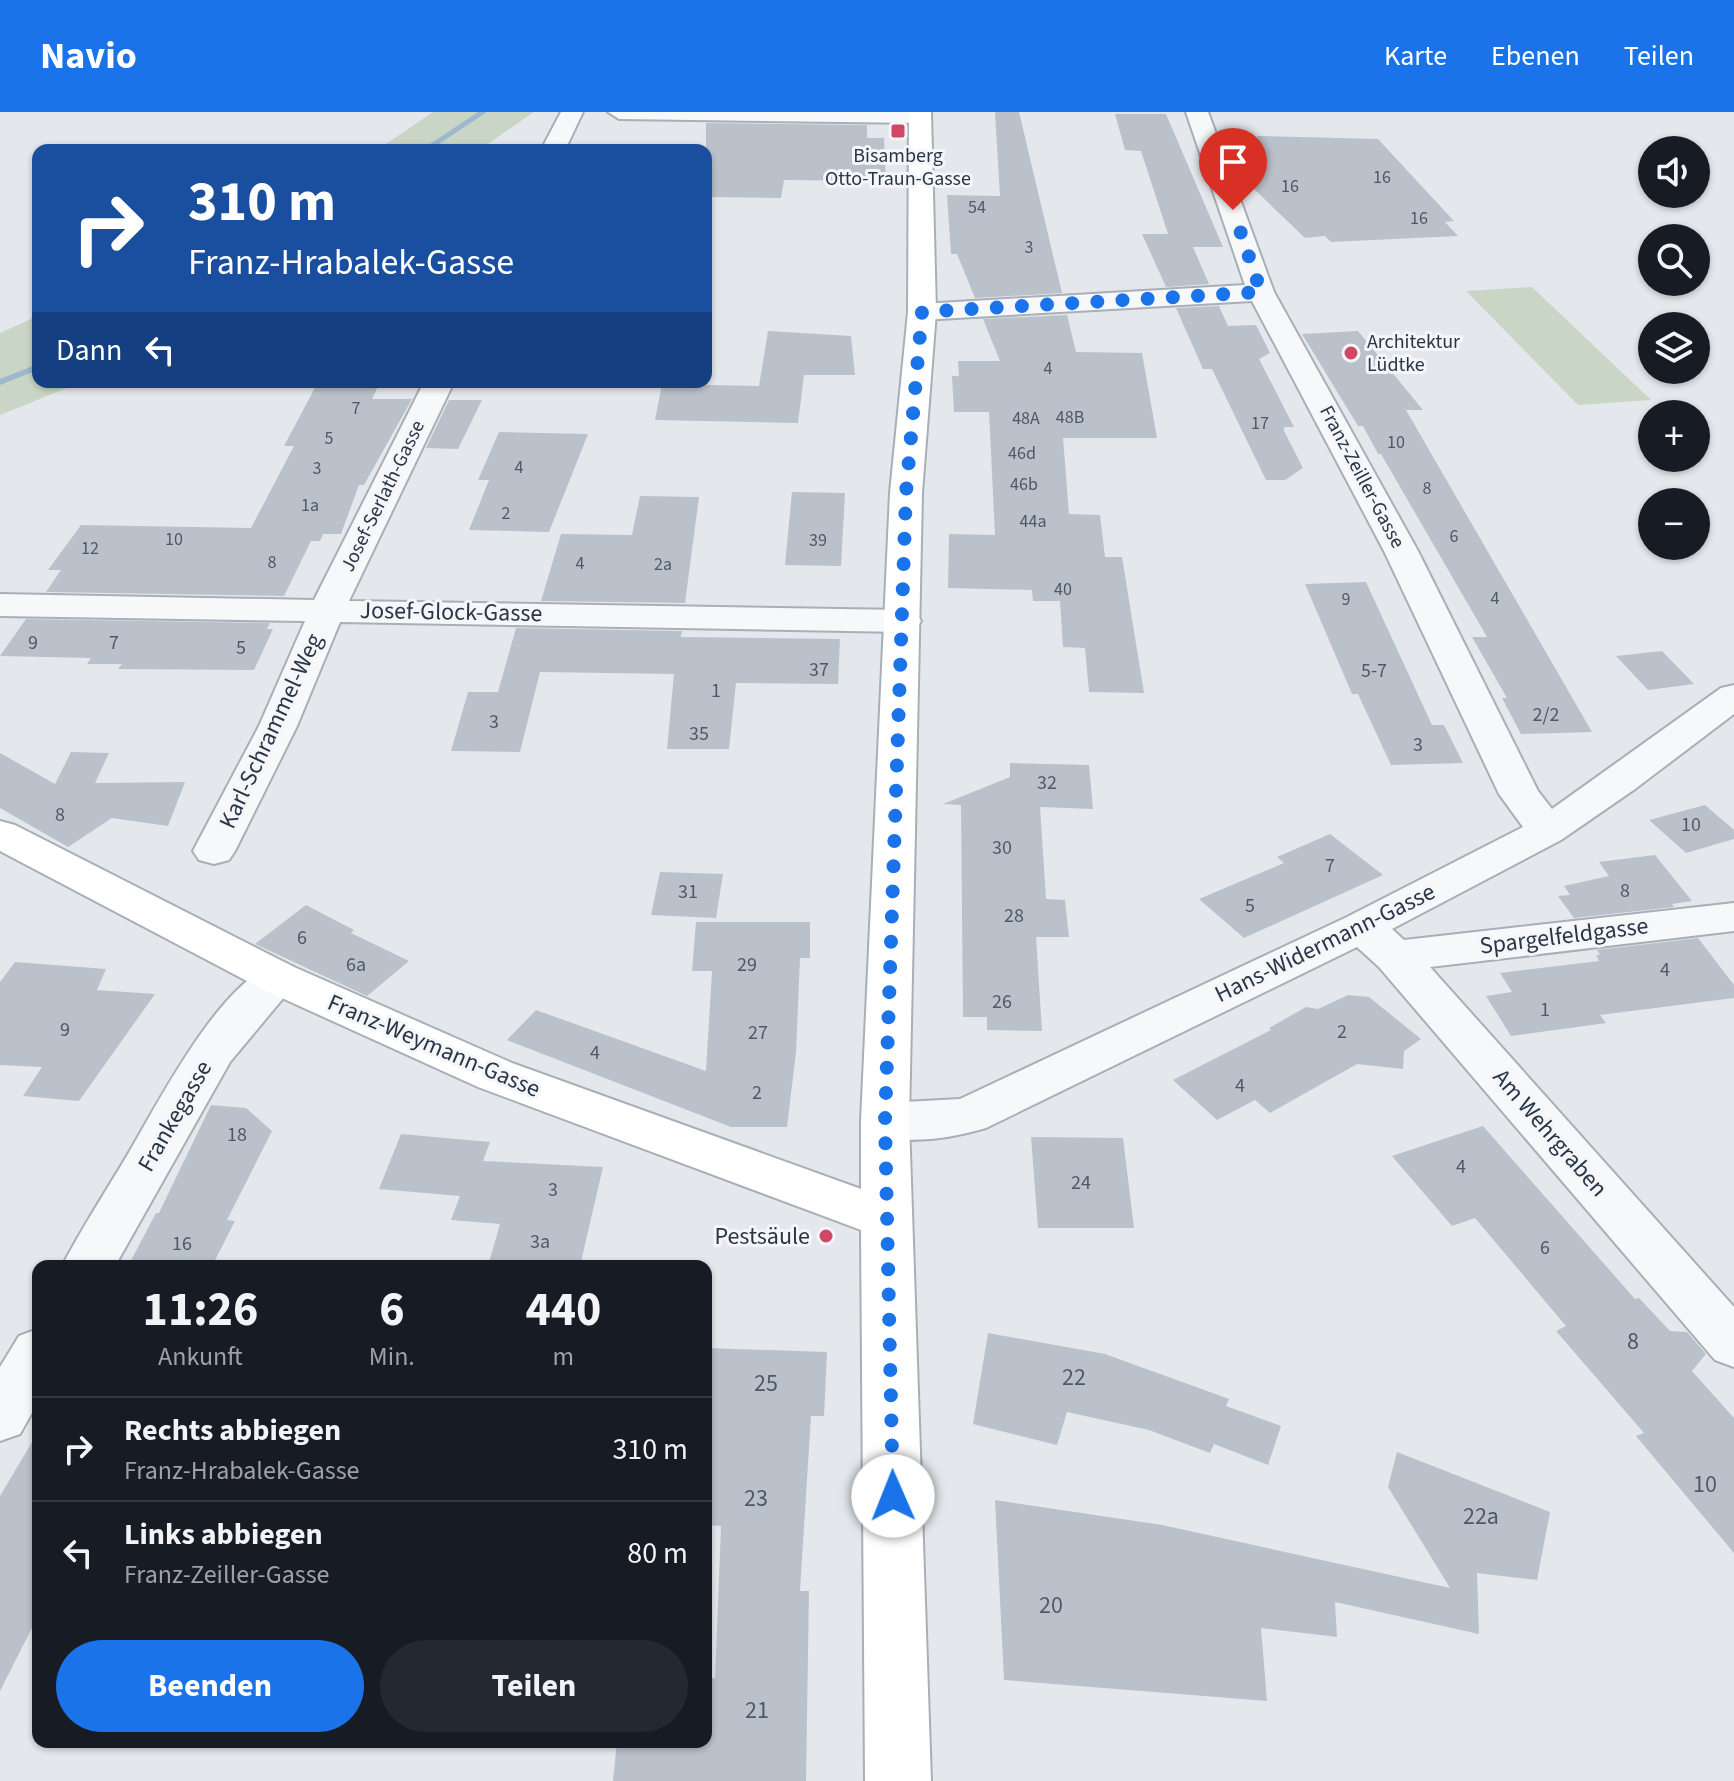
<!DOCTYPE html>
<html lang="de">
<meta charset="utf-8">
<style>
body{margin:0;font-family:"Source Sans 3",sans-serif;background:#242831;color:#f1f3f6;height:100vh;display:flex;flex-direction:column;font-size:30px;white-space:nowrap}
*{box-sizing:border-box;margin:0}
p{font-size:26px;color:#9ea1a6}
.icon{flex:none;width:44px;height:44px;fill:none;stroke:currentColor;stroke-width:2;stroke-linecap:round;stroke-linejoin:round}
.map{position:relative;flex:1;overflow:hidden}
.panel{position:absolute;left:32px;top:1148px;width:680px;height:488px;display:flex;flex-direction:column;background:#171b24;border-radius:16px;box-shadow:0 2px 6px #0004}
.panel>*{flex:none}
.hud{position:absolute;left:32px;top:32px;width:680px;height:244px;border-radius:16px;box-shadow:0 2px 6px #0004;background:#1a4fa0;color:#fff;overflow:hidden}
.buttons{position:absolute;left:1638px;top:24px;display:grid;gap:16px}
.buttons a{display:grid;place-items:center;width:72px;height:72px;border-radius:50%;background:#171b24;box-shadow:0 2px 6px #0004;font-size:40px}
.pin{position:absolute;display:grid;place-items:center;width:68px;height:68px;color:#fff;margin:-82px -34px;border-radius:50% 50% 50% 0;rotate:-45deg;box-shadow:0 0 8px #0007}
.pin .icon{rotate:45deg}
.me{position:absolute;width:88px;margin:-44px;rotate:359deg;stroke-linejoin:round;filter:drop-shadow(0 0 6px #0008)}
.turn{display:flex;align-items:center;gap:28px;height:168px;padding:0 24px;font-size:36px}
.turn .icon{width:104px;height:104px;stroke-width:2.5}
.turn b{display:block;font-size:56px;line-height:68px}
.then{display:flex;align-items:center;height:76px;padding:0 24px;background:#0003;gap:16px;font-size:30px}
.eta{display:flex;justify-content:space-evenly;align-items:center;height:136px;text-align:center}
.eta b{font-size:48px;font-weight:700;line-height:56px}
.button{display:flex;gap:16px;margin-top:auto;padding:16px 24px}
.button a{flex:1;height:92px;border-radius:48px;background:#1a73e8;color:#fff;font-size:32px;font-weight:700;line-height:92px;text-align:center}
.button a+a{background:#242831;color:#f1f3f6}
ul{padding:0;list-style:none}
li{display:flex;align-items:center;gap:24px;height:104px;padding:0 24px;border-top:2px solid #363941}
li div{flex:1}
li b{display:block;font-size:30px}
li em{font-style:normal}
header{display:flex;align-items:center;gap:48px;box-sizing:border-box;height:112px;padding:0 40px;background:#1a73e8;color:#fff}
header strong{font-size:38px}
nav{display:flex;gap:44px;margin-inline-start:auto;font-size:28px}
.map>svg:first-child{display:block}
.green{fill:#cad6c5}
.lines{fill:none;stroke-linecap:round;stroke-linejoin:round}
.stream{fill:#9eb8cd;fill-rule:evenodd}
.building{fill:#bbc1ca}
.street-casing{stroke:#a8afb7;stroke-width:4}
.secondary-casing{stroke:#a8afb7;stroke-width:4}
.street{fill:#f7f8fa;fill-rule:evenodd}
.secondary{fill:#fff;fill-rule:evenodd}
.route{stroke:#1a73e8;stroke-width:14;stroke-dasharray:0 25.2}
.poi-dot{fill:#d34766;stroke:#f4f6f9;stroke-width:3}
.labels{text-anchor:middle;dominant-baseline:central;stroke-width:6;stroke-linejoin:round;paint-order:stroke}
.far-number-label{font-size:18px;fill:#4e5966}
.far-poi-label{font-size:20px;fill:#2a3645;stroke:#f4f6f9}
.far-street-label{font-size:20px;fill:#2a3645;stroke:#f4f6f9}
.number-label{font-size:20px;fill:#4e5966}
.street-label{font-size:24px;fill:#2a3645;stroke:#f4f6f9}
.poi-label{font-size:24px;fill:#2a3645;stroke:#f4f6f9;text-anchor:end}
.near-number-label{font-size:24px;fill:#4e5966}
</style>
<header>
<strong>Navio</strong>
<nav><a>Karte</a><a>Ebenen</a><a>Teilen</a></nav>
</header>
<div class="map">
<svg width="1734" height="1669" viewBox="0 0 1734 1669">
<rect width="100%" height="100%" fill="#e4e8ec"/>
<path class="green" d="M 433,0 L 534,0 L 479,38 L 377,38 Z
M 1532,175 L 1651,288 L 1578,293 L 1466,179 Z
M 38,200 L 38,270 L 82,270 L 0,303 L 0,221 L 29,208 Z"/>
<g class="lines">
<path class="stream" d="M 478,0 L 487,0 L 430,38 L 421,38 Z
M 38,252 L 38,258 L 0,273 L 0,267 Z"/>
</g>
<path class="building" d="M 995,0 L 1019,0 L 1062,181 L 975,186 L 957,142 L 951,142 L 947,83 L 1000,84 Z
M 1115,2 L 1166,2 L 1223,135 L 1193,135 L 1209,172 L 1166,175 L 1142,122 L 1168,122 L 1141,39 L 1125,38 Z
M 706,11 L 867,13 L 867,26 L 884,26 L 886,69 L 784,68 L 781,86 L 706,85 Z
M 1257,24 L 1378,27 L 1454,109 L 1445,110 L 1458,124 L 1331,130 L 1325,124 L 1305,126 L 1232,56 L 1222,29 L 1259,29 Z
M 1219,194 L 1228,214 L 1256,213 L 1270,241 L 1259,247 L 1294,315 L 1284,315 L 1284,319 L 1303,356 L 1285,368 L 1266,368 L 1212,257 L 1203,257 L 1176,196 Z
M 1067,203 L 1076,240 L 1142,241 L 1157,326 L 1063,326 L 1069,402 L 1100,403 L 1105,445 L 1122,445 L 1144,581 L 1089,580 L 1085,536 L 1063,535 L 1060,489 L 1033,489 L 1032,478 L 948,476 L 949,422 L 995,423 L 989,300 L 954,300 L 952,264 L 959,264 L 958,249 L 1000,249 L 983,207 Z
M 768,219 L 851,224 L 855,263 L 804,263 L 798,311 L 655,308 L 662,272 L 759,274 Z
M 1358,219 L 1423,298 L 1406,298 L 1592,620 L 1521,622 L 1502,586 L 1507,586 L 1472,525 L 1487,525 L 1381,342 L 1378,342 L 1363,314 L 1358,314 L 1302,222 Z
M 318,270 L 380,270 L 372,287 L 412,287 L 364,373 L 359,373 L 341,422 L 323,422 L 320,429 L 311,429 L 284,484 L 46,480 L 61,458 L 48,458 L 81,413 L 251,416 L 294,334 L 284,334 Z
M 449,288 L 482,288 L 458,337 L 426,336 Z
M 499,320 L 588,322 L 549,420 L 469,418 L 489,368 L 478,368 Z
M 792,380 L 845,381 L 841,454 L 785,453 Z
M 640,384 L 699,385 L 685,491 L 541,489 L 561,422 L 632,423 Z
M 1366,470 L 1432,613 L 1444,613 L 1463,651 L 1391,653 L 1358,582 L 1352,582 L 1305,472 Z
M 26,507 L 270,511 L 267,517 L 273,517 L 254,558 L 118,557 L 122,552 L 87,552 L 91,546 L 0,544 Z
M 516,516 L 682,519 L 681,525 L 840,527 L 838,572 L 736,571 L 729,637 L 667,637 L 674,562 L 540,560 L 520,640 L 451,639 L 468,580 L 498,580 Z
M 1662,539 L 1694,572 L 1648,578 L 1616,544 Z
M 71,640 L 109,641 L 95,671 L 185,670 L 168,714 L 112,706 L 68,735 L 0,696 L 0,641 L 55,672 Z
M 1010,651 L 1089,653 L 1093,697 L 1040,695 L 1046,787 L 1065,788 L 1069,825 L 1036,825 L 1042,919 L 987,918 L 987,905 L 963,905 L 961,693 L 943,692 L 1010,665 Z
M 1705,693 L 1734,718 L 1734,727 L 1686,741 L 1649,708 Z
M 1330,722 L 1383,763 L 1244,826 L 1199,787 L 1284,751 L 1277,745 Z
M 1655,743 L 1692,789 L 1672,792 L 1674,795 L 1574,806 L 1558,784 L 1570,783 L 1564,774 L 1609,764 L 1599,750 Z
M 660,760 L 723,762 L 716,806 L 651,803 Z
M 306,793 L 354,818 L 351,821 L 409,849 L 367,884 L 255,832 Z
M 696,810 L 810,810 L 810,846 L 800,846 L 796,940 L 787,1015 L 731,1015 L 507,928 L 536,898 L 706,959 L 712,859 L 692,859 Z
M 1698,826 L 1734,873 L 1734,886 L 1600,903 L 1606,911 L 1511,924 L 1486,884 L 1512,880 L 1500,861 L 1599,849 L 1596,843 L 1600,843 L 1597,838 Z
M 15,850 L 106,857 L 97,878 L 155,882 L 79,989 L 23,984 L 42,955 L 0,953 L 0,870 Z
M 1348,883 L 1369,885 L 1421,927 L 1404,939 L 1403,957 L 1357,952 L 1270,1001 L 1255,988 L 1217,1008 L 1173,968 L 1271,918 L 1269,916 L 1306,895 L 1318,897 Z
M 211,993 L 246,996 L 272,1019 L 227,1108 L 235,1109 L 212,1154 L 128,1154 L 156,1101 L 159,1101 Z
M 1483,1014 L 1635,1187 L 1639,1186 L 1670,1219 L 1687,1220 L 1706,1242 L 1692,1259 L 1734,1306 L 1734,1441 L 1636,1324 L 1644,1321 L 1556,1219 L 1566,1214 L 1475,1106 L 1452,1114 L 1392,1044 Z
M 401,1022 L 490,1030 L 483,1049 L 603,1055 L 580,1154 L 488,1154 L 500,1112 L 451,1108 L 460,1084 L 379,1077 Z
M 1031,1025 L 1123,1026 L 1134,1116 L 1038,1116 Z
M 988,1221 L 1105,1242 L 1229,1287 L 1226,1294 L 1281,1314 L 1268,1353 L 1214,1332 L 1210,1341 L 1149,1318 L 1067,1300 L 1057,1333 L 973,1312 Z
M 706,1236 L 827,1240 L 824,1304 L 811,1304 L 800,1479 L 809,1479 L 806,1669 L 613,1669 L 617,1630 L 706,1630 L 706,1566 L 715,1566 L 721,1414 L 706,1413 Z
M 38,1320 L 38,1504 L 0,1579 L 0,1384 Z
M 1397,1340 L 1550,1400 L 1537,1468 L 1477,1461 L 1479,1522 L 1335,1490 L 1337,1525 L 1261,1516 L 1267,1589 L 1004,1568 L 995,1388 L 1162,1413 L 1450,1476 L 1388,1375 Z"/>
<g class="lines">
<defs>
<path id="street" d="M 561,0 L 583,0 L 565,38 L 541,38 Z
M 608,0 L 928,0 L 931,4 L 920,11 L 619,7 Z
M 1186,0 L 1208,0 L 1274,180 L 1418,439 L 1538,679 L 1552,697 L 1721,576 L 1734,573 L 1734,602 L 1635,677 L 1561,728 L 1392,817 L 1404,828 L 1734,791 L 1734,819 L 1430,855 L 1734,1195 L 1734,1255 L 1715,1248 L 1379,855 L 1357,835 L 986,1016 C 949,1027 905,1033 868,1022 L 861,1009 L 868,996 L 885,991 L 960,987 L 1347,805 L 1523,715 L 1499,682 L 1384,439 L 1252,189 L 922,208 L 912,206 L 908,200 L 912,194 L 922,192 L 1245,173 Z
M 424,270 L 454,270 L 349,489 L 903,498 L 916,501 L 921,509 L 916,517 L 903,520 L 340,510 L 297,614 L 235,739 L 229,748 L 214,752 L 199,748 L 193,739 L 259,614 L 305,509 L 0,504 L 0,482 L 314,488 Z
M 278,851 L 294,855 L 300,866 L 230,950 L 115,1154 L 62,1154 C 82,1116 106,1079 128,1042 C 158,991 221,867 278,851 Z
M 38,1217 L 38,1290 L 20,1322 L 0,1329 L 0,1255 L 19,1224 Z"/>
<path id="secondary" d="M 909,0 L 931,0 L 936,200 L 922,381 L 909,1009 L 931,1669 L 865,1669 L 861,1118 L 478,975 L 262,877 L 0,739 L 0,709 L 15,713 L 294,855 L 512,951 L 861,1077 L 861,1009 L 890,381 L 908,200 Z"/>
</defs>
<use href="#street" class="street-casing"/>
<use href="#secondary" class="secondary-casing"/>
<use href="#street" class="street"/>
<use href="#secondary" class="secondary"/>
</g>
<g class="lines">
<path class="route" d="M 893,1384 L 885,1009 L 906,381 L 922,200 L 1261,180 L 1233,98"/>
</g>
<g class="poi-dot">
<rect x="890" y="11" width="16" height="16" rx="4"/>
<circle cx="1351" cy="241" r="8"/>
<circle cx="826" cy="1124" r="8"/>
</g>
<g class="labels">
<g class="far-number-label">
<text x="1382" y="65">16</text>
<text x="1290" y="74">16</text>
<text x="977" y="95">54</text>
<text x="1419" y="106">16</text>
<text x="1029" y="135">3</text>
<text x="1048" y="256">4</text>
<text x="356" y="296">7</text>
<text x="1070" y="305">48B</text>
<text x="1026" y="306">48A</text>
<text x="1260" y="311">17</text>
<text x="329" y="326">5</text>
<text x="1396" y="330">10</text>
<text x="1022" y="341">46d</text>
<text x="519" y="355">4</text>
<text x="317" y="356">3</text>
<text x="1024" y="372">46b</text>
<text x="1427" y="376">8</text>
<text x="310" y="393">1a</text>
<text x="506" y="401">2</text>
<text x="1033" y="409">44a</text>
<text x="1454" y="424">6</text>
<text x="174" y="427">10</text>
<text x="818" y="428">39</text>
<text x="90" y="436">12</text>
<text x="272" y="450">8</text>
<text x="580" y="451">4</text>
<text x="663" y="452">2a</text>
<text x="1063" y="477">40</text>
<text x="1495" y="486">4</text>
<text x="1346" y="487">9</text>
</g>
<g class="far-poi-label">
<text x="898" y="44">Bisamberg<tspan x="898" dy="23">Otto-Traun-Gasse</tspan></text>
<text x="1367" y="230" text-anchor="start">Architektur<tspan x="1367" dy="23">Lüdtke</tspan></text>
</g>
<g class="far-street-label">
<text transform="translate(1362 365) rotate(62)">Franz-Zeiller-Gasse</text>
<text transform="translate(383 384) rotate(-64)">Josef-Serlath-Gasse</text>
</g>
<g class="number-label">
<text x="33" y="531">9</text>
<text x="114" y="531">7</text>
<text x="241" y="536">5</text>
<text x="819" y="558">37</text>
<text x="1374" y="559">5-7</text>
<text x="716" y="579">1</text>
<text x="1546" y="603">2/2</text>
<text x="494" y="610">3</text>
<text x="699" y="622">35</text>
<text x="1418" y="633">3</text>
<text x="1047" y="671">32</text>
<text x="60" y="703">8</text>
<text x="1691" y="713">10</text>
<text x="1002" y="736">30</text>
<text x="1330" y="754">7</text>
<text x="1625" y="779">8</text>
<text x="688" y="780">31</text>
<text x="1250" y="794">5</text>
<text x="1014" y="804">28</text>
<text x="302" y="826">6</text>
<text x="356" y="853">6a</text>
<text x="747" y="853">29</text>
<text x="1665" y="858">4</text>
<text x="1002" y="890">26</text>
<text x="1545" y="898">1</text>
<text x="65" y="918">9</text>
<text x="1342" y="920">2</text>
<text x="758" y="921">27</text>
<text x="595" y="941">4</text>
<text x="1240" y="974">4</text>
<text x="757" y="981">2</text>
<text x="237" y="1023">18</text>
<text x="1461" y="1055">4</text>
<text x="1081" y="1071">24</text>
<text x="553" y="1078">3</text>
<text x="540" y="1130">3a</text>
<text x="182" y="1132">16</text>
<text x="1545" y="1136">6</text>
</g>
<g class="street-label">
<text transform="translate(451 500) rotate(1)">Josef-Glock-Gasse</text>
<text transform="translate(271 619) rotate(-65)">Karl-Schrammel-Weg</text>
<text transform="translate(1564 824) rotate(-7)">Spargelfeldgasse</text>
<text transform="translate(1325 831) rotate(-26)">Hans-Widermann-Gasse</text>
<text transform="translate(434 934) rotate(23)">Franz-Weymann-Gasse</text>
<text transform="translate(175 1004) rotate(-60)">Frankegasse</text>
<text transform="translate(1550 1021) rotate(49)">Am Wehrgraben</text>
</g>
<g class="poi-label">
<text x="810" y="1124">Pestsäule</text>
</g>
<g class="near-number-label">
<text x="1633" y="1229">8</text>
<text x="1074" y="1265">22</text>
<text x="766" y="1271">25</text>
<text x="1705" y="1372">10</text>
<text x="756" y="1386">23</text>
<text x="1481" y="1404">22a</text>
<text x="1051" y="1493">20</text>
<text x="757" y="1598">21</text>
</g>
</g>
</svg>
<div class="buttons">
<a><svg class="icon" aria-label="sound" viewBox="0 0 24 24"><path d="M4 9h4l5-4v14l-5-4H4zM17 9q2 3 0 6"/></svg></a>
<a><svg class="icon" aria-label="search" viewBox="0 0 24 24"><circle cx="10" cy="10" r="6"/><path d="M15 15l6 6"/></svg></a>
<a><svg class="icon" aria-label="layers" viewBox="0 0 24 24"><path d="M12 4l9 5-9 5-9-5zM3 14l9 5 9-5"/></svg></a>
<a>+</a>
<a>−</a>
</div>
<div class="pin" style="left:1233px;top:98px;background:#d93025"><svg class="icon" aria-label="arrive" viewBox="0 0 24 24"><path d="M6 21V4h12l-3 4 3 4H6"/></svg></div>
<svg class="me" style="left:893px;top:1384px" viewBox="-20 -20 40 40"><circle r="19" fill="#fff"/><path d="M0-13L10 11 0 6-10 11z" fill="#1a73e8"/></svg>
<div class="hud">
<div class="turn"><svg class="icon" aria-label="right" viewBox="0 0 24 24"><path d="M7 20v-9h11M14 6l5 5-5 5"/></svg><div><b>310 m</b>Franz-Hrabalek-Gasse</div></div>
<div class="then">Dann<svg class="icon" aria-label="left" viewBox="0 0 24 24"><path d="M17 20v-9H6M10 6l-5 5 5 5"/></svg></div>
</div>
<section class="panel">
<div class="eta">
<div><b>11:26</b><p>Ankunft</p></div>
<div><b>6</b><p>Min.</p></div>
<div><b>440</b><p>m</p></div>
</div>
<ul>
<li><svg class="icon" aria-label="right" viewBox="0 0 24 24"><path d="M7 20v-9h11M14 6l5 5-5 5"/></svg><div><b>Rechts abbiegen</b><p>Franz-Hrabalek-Gasse</p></div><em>310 m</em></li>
<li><svg class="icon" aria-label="left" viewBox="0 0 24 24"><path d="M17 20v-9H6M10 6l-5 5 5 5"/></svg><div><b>Links abbiegen</b><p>Franz-Zeiller-Gasse</p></div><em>80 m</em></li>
</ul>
<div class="button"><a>Beenden</a><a>Teilen</a></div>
</section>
</div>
